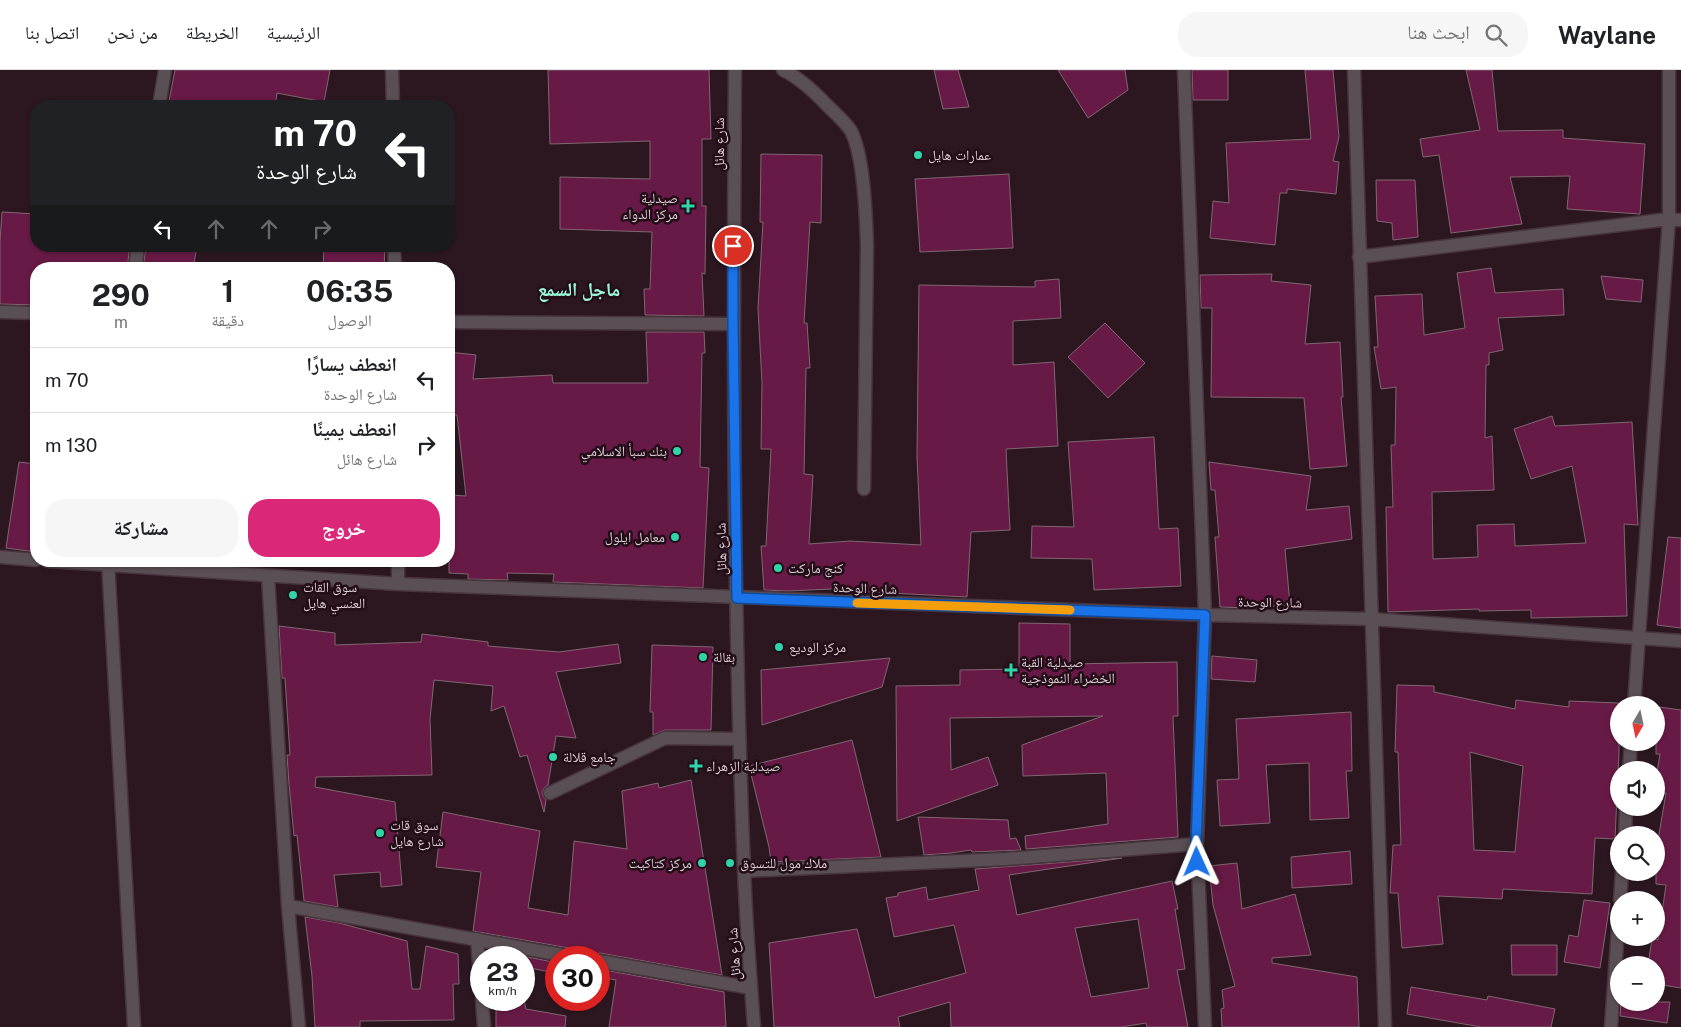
<!DOCTYPE html>
<html lang="ar">
<meta charset="utf-8">
<style>
body{margin:0;font-family:"Public Sans","Noto Naskh Arabic",sans-serif;background:#f6f6f6;color:#202124;direction:rtl;height:100vh;display:flex;flex-direction:column;font-size:19px;white-space:nowrap}
*{box-sizing:border-box;margin:0}
p{font-size:16px;color:#757577}
.icon{flex:none;width:28px;height:28px;fill:none;stroke:currentColor;stroke-width:2;stroke-linecap:round;stroke-linejoin:round}
.map{position:relative;flex:1;overflow:hidden;direction:ltr}
.side{position:absolute;left:30px;top:192px;width:425px;height:305px;display:flex;flex-direction:column;background:#fff;border-radius:20px;box-shadow:0 1px 4px #0004;direction:rtl}
.side>*{flex:none}
.hud{position:absolute;left:30px;top:30px;width:425px;height:152px;border-radius:20px;box-shadow:0 1px 4px #0004;direction:rtl;background:#202124;color:#fff;overflow:hidden}
.needle{width:32px;rotate:189deg}
.controls{position:absolute;left:1610px;top:626px;display:grid;gap:10px}
.controls a{display:grid;place-items:center;width:55px;height:55px;border-radius:50%;background:#fff;box-shadow:0 1px 4px #0004;font-size:25px}
.speed{position:absolute;left:470px;top:876px;display:flex;gap:10px;font-size:25px;font-weight:700;text-align:center}
.speed>*{display:grid;place-content:center;width:65px;height:65px;border-radius:50%;background:#fff;box-shadow:0 1px 4px #0004;line-height:1}
.speed small{font-size:12px;font-weight:400}
.speed .limit{border:8px solid #d22;background:#fff;color:#111}
.pin{position:absolute;display:grid;place-items:center;width:42px;height:42px;color:#fff;margin:-21px;border:2px solid #fff;border-radius:50%;box-shadow:0 1px 5px #0007}
.me{position:absolute;width:55px;margin:-28px;rotate:359deg;stroke-linejoin:round;filter:drop-shadow(0 0 4px #0008)}
.turn{display:flex;align-items:center;gap:18px;height:105px;padding:0 15px;font-size:22px}
.turn .icon{width:65px;height:65px;stroke-width:2.5}
.turn b{display:block;font-size:35px;line-height:42px}
.lanes{display:flex;align-items:center;height:48px;padding:0 15px;background:#0003;justify-content:center;gap:25px;direction:ltr}
.lanes .off{opacity:.35}
.eta{display:flex;justify-content:space-evenly;align-items:center;height:85px;text-align:center}
.eta b{font-size:30px;font-weight:700;line-height:35px}
.cta{display:flex;gap:10px;margin-top:auto;padding:10px 15px}
.cta a{flex:1;height:58px;border-radius:20px;background:#db2777;color:#fff;font-size:20px;font-weight:700;line-height:58px;text-align:center}
.cta a+a{background:#f6f6f6;color:#202124}
ul{padding:0;list-style:none}
li{display:flex;align-items:center;gap:15px;height:65px;padding:0 15px;border-top:1px solid #e0e0e0}
li div{flex:1}
li b{display:block;font-size:19px}
li em{font-style:normal}
header{display:flex;align-items:center;gap:30px;box-sizing:border-box;height:70px;padding:0 25px;background:#fff;border-bottom:1px solid #e0e0e0}
header strong{font-size:24px}
nav{display:flex;gap:28px;margin-inline-start:auto;font-size:18px}
.search{width:350px;height:45px;background:#f6f6f6;display:flex;align-items:center;gap:12px;box-sizing:border-box;padding:0 18px;border-radius:20px;color:#757577;font-size:19px}
.map>svg:first-child{display:block}
.building{fill:#671a45;stroke:#816672;fill-rule:evenodd}
.lines{fill:none;stroke-linecap:round;stroke-linejoin:round}
.minor-casing{stroke:#48343e;stroke-width:15}
.minor{stroke:#5a4f54;stroke-width:12}
.route-casing{stroke:#114b97;stroke-width:12}
.route{stroke:#1a73e8;stroke-width:9}
.slow{stroke:#f59e0b;stroke-width:9}
.poi-dot{fill:#30d4a9;stroke:#220d18;stroke-width:2}
.labels{text-anchor:middle;dominant-baseline:central;stroke-width:5;stroke-linejoin:round;paint-order:stroke}
.street-label{font-size:14px;fill:#ddcdd4;stroke:#220d18}
.poi-label{font-size:14px;fill:#ddcdd4;stroke:#220d18;text-anchor:start}
.district-label{font-size:19px;font-weight:bold;fill:#9bf8d8;stroke:#220d18}
</style>
<header>
<strong>Waylane</strong>
<div class="search"><svg class="icon" aria-label="search" viewBox="0 0 24 24"><circle cx="10" cy="10" r="6"/><path d="M15 15l6 6"/></svg>ابحث هنا</div>
<nav><a>الرئيسية</a><a>الخريطة</a><a>من نحن</a><a>اتصل بنا</a></nav>
</header>
<div class="map">
<svg width="1681" height="957" viewBox="0 0 1681 957">
<rect width="100%" height="100%" fill="#2c1721"/>
<path class="building" d="M 175,0 L 330,0 L 324,32 L 277,23 L 275,36 L 168,36 Z
M 548,0 L 709,0 L 711,69 L 702,69 L 702,136 L 706,136 L 705,204 L 702,203 L 704,246 L 645,245 L 644,219 L 650,219 L 652,162 L 560,159 L 560,107 L 650,109 L 650,71 L 550,74 Z
M 934,0 L 958,0 L 969,37 L 943,39 Z
M 1058,0 L 1125,0 L 1128,20 L 1088,48 Z
M 1192,0 L 1228,0 L 1228,30 L 1193,30 Z
M 1305,0 L 1333,0 L 1339,67 L 1333,91 L 1339,92 L 1336,124 L 1287,119 L 1287,123 L 1280,123 L 1275,175 L 1210,168 L 1213,131 L 1229,133 L 1226,73 L 1311,69 Z
M 1466,0 L 1492,0 L 1498,61 L 1563,60 L 1563,68 L 1645,74 L 1640,144 L 1567,139 L 1570,106 L 1510,107 L 1522,154 L 1451,163 L 1439,85 L 1423,87 L 1420,69 L 1480,60 Z
M 761,84 L 822,85 L 821,153 L 810,152 L 804,253 L 807,253 L 810,298 L 806,298 L 804,404 L 813,405 L 809,474 L 850,471 L 921,475 L 917,387 L 919,215 L 1035,217 L 1035,211 L 1059,209 L 1061,248 L 1013,251 L 1013,295 L 1054,292 L 1058,376 L 1006,379 L 1010,460 L 971,462 L 967,527 L 852,521 L 852,518 L 788,521 L 764,520 L 761,476 L 766,476 L 771,379 L 761,379 L 762,313 L 758,238 L 763,152 L 760,152 Z
M 1009,104 L 1013,178 L 920,182 L 915,109 Z
M 1376,110 L 1415,110 L 1418,167 L 1393,170 L 1392,153 L 1377,151 Z
M 2,142 L 36,144 L 36,176 L 130,176 L 127,199 L 36,199 L 36,235 L 0,234 L 0,171 Z
M 146,176 L 197,176 L 193,199 L 143,199 Z
M 324,176 L 385,176 L 384,199 L 323,199 Z
M 1491,198 L 1495,223 L 1563,219 L 1564,245 L 1498,248 L 1503,280 L 1489,283 L 1489,295 L 1486,295 L 1485,368 L 1492,366 L 1494,420 L 1432,422 L 1433,489 L 1478,487 L 1477,455 L 1514,454 L 1515,476 L 1586,473 L 1572,396 L 1531,409 L 1514,359 L 1552,346 L 1555,356 L 1632,352 L 1638,455 L 1624,454 L 1627,546 L 1531,548 L 1531,540 L 1479,541 L 1479,539 L 1388,542 L 1386,437 L 1393,437 L 1391,375 L 1395,375 L 1396,317 L 1381,319 L 1374,277 L 1378,277 L 1375,226 L 1422,224 L 1424,265 L 1465,258 L 1457,203 Z
M 1272,204 L 1271,211 L 1311,215 L 1305,274 L 1340,272 L 1343,327 L 1341,327 L 1347,396 L 1310,399 L 1304,328 L 1211,327 L 1212,238 L 1201,238 L 1200,205 Z
M 1601,206 L 1643,210 L 1641,232 L 1606,229 Z
M 1105,253 L 1145,293 L 1108,328 L 1068,287 Z
M 646,262 L 704,262 L 705,283 L 702,283 L 700,397 L 709,398 L 703,518 L 553,512 L 554,504 L 507,503 L 508,510 L 468,509 L 468,504 L 449,503 L 449,425 L 466,426 L 457,345 L 449,345 L 449,282 L 476,285 L 473,309 L 552,305 L 553,313 L 648,313 Z
M 1154,367 L 1159,459 L 1178,458 L 1181,516 L 1094,520 L 1092,489 L 1031,488 L 1032,456 L 1074,457 L 1068,372 Z
M 19,392 L 36,394 L 36,482 L 6,478 Z
M 1209,392 L 1311,406 L 1306,440 L 1349,436 L 1352,469 L 1285,479 L 1290,535 L 1249,538 L 1220,537 L 1215,467 L 1219,467 L 1215,420 L 1211,420 Z
M 1668,467 L 1681,468 L 1681,558 L 1657,555 Z
M 1019,553 L 1070,554 L 1070,594 L 1177,592 L 1178,646 L 1173,646 L 1178,767 L 1026,779 L 1025,766 L 1108,754 L 1106,703 L 1023,706 L 1022,675 L 1103,646 L 950,648 L 951,700 L 988,687 L 998,715 L 897,751 L 896,616 L 960,615 L 960,600 L 1019,599 Z
M 279,556 L 335,563 L 335,575 L 421,572 L 422,564 L 488,572 L 488,576 L 559,582 L 618,574 L 621,593 L 556,602 L 576,668 L 556,666 L 548,715 L 544,718 L 542,722 L 543,726 L 546,730 L 544,742 L 527,685 L 520,687 L 504,636 L 491,641 L 493,616 L 434,610 L 430,649 L 432,705 L 316,707 L 315,717 L 395,732 L 402,815 L 381,817 L 380,802 L 334,805 L 338,837 L 304,831 L 297,765 L 294,766 L 289,714 L 287,685 L 290,685 L 285,608 L 282,608 Z
M 652,575 L 713,577 L 711,660 L 665,660 L 653,665 L 653,642 L 650,642 Z
M 1212,586 L 1257,590 L 1255,612 L 1211,609 Z
M 890,588 L 882,617 L 762,655 L 761,600 Z
M 1397,615 L 1434,616 L 1434,622 L 1515,639 L 1516,630 L 1569,637 L 1569,631 L 1619,633 L 1619,682 L 1615,769 L 1595,768 L 1592,824 L 1503,819 L 1502,829 L 1438,826 L 1443,874 L 1402,878 L 1398,823 L 1390,823 L 1393,775 L 1401,775 L 1398,682 L 1395,682 ZM 1470,682 L 1523,696 L 1515,782 L 1474,780 Z
M 1659,637 L 1681,640 L 1681,918 L 1656,914 L 1656,895 L 1648,895 L 1652,869 L 1658,870 L 1666,815 L 1656,814 L 1656,782 L 1666,723 L 1656,721 L 1656,708 L 1660,684 L 1656,684 L 1656,655 Z
M 1351,642 L 1352,701 L 1346,701 L 1349,748 L 1310,750 L 1309,693 L 1266,695 L 1270,753 L 1220,756 L 1217,710 L 1239,709 L 1236,649 Z
M 852,670 L 881,787 L 771,792 L 769,777 L 749,696 Z
M 691,710 L 722,905 L 600,883 L 596,884 L 592,888 L 587,888 L 585,882 L 580,880 L 473,861 L 481,802 L 436,797 L 443,742 L 540,761 L 528,838 L 568,845 L 574,771 L 627,779 L 622,721 L 658,713 L 659,718 Z
M 918,747 L 1008,750 L 1010,769 L 1016,768 L 1021,780 L 972,782 L 971,780 L 951,783 L 924,785 Z
M 1350,781 L 1352,814 L 1292,818 L 1291,787 Z
M 1122,788 L 1009,805 L 1017,845 L 1172,811 L 1178,839 L 1175,839 L 1185,899 L 1177,900 L 1188,957 L 1147,957 L 1146,953 L 1121,957 L 951,957 L 950,932 L 898,947 L 900,957 L 774,957 L 769,873 L 857,859 L 875,928 L 966,903 L 954,855 L 894,867 L 886,828 L 898,826 L 898,823 L 926,817 L 928,830 L 979,820 L 975,799 ZM 1138,849 L 1149,918 L 1091,927 L 1075,858 Z
M 1237,793 L 1242,839 L 1295,824 L 1311,885 L 1272,888 L 1272,893 L 1357,907 L 1359,957 L 1222,957 L 1221,939 L 1224,938 L 1222,920 L 1235,916 L 1213,835 L 1209,796 Z
M 1584,830 L 1610,833 L 1600,898 L 1564,892 L 1569,865 L 1578,867 Z
M 305,847 L 339,853 L 407,871 L 412,919 L 420,919 L 426,876 L 458,884 L 459,914 L 453,914 L 454,950 L 360,951 L 360,957 L 315,957 L 312,906 Z
M 1511,875 L 1557,875 L 1557,905 L 1512,905 Z
M 512,884 L 553,892 L 551,902 L 524,897 L 524,888 L 512,888 Z
M 599,899 L 724,922 L 726,957 L 609,957 L 616,910 L 599,907 Z
M 1411,917 L 1487,930 L 1488,926 L 1555,939 L 1551,957 L 1481,957 L 1407,944 Z
M 496,930 L 524,930 L 526,939 L 566,946 L 565,957 L 496,957 Z
M 1621,932 L 1670,932 L 1667,953 L 1620,946 Z"/>
<g class="lines">
<defs>
<path id="minor" d="M 392,0 L 393,36
M 735,0 C 733,266 733,533 744,799 C 746,851 750,904 754,957
M 783,0 C 798,7 810,18 822,30 C 831,40 844,50 851,61 C 864,86 866,146 867,175 L 864,419
M 1184,0 L 1205,545 L 1197,774 L 1205,957
M 1354,0 L 1385,957
M 159,36 L 165,0
M 394,176 L 395,199
M 1359,187 L 1669,149 L 1681,150
M 135,199 L 138,176
M 0,242 L 36,243
M 449,252 L 733,254
M 0,487 L 36,490
M 48,491 L 398,514 L 1205,545 L 1371,549 L 1681,571
M 108,491 L 134,957
M 398,491 L 398,514
M 268,506 L 288,836 L 299,957
M 1634,635 L 1669,149 L 1669,0
M 1629,700 L 1631,672
M 550,723 L 665,668 L 739,669
M 1625,765 L 1626,738
M 744,801 L 1006,789 L 1197,774
M 1620,830 L 1622,802
M 288,836 L 579,888
M 477,869 L 481,919
M 599,891 L 751,918
M 482,930 L 484,957
M 1611,957 L 1619,845"/>
</defs>
<use href="#minor" class="minor-casing"/>
<use href="#minor" class="minor"/>
</g>
<g class="lines">
<defs>
<path id="route" d="M 733,176 L 733,254 L 737,528 L 1205,545 L 1196,774 L 1197,792"/>
</defs>
<use href="#route" class="route-casing"/>
<use href="#route" class="route"/>
<path class="slow" d="M 857,533 L 1070,540"/>
</g>
<g class="poi-dot">
<circle cx="918" cy="85" r="5"/>
<path d="M685.5 128.5h5v5h5v5h-5v5h-5v-5h-5v-5h5z"/>
<circle cx="677" cy="381" r="5"/>
<circle cx="675" cy="467" r="5"/>
<circle cx="778" cy="498" r="5"/>
<circle cx="293" cy="525" r="5"/>
<circle cx="779" cy="577" r="5"/>
<circle cx="703" cy="587" r="5"/>
<path d="M1008.5 592.5h5v5h5v5h-5v5h-5v-5h-5v-5h5z"/>
<circle cx="553" cy="687" r="5"/>
<path d="M693.5 688.5h5v5h5v5h-5v5h-5v-5h-5v-5h5z"/>
<circle cx="380" cy="763" r="5"/>
<circle cx="702" cy="793" r="5"/>
<circle cx="730" cy="793" r="5"/>
</g>
<g class="labels">
<g class="street-label">
<text transform="translate(719 74) rotate(-90)">شارع هائل</text>
<text transform="translate(721 479) rotate(-91)">شارع هائل</text>
<text transform="translate(865 518) rotate(2)">شارع الوحدة</text>
<text transform="translate(1270 532) rotate(1)">شارع الوحدة</text>
<text transform="translate(734 884) rotate(-94)">شارع هائل</text>
</g>
<g class="poi-label">
<text x="928" y="85">عمارات هايل</text>
<text x="678" y="128" text-anchor="end">صيدلية<tspan x="678" dy="16">مركز الدواء</tspan></text>
<text x="667" y="381" text-anchor="end">بنك سبأ الاسلامي</text>
<text x="665" y="467" text-anchor="end">معامل ايلول</text>
<text x="788" y="498">كنج ماركت</text>
<text x="303" y="517">سوق القات<tspan x="303" dy="16">العنسي هايل</tspan></text>
<text x="789" y="577">مركز الوديع</text>
<text x="713" y="587">بقالة</text>
<text x="1021" y="592">صيدلية القبة<tspan x="1021" dy="16">الخضراء النموذجية</tspan></text>
<text x="563" y="687">جامع قلالة</text>
<text x="706" y="696">صيدلية الزهراء</text>
<text x="390" y="755">سوق قات<tspan x="390" dy="16">شارع هايل</tspan></text>
<text x="692" y="793" text-anchor="end">مركز كتاكيت</text>
<text x="740" y="793">ملاك مول للتسوق</text>
</g>
<g class="district-label">
<text x="579" y="219">ماجل السمع</text>
</g>
</g>
</svg>
<div class="controls">
<a><svg class="needle" viewBox="-14 -14 28 28"><path d="M0-13l5 13h-10z" fill="#e53935"/><path d="M0 13l5-13h-10z" fill="#757577"/></svg></a>
<a><svg class="icon" aria-label="sound" viewBox="0 0 24 24"><path d="M4 9h4l5-4v14l-5-4H4zM17 9q2 3 0 6"/></svg></a>
<a><svg class="icon" aria-label="search" viewBox="0 0 24 24"><circle cx="10" cy="10" r="6"/><path d="M15 15l6 6"/></svg></a>
<a>+</a>
<a>−</a>
</div>
<div class="speed"><div>23<small>km/h</small></div><div class="limit">30</div></div>
<div class="pin" style="left:733px;top:176px;background:#d93025"><svg class="icon" aria-label="arrive" viewBox="0 0 24 24"><path d="M6 21V4h12l-3 4 3 4H6"/></svg></div>
<svg class="me" style="left:1197px;top:792px" viewBox="-20 -20 40 40"><path d="M0-17L14 15 0 8-14 15z" fill="#1a73e8" stroke="#fff" stroke-width="4"/></svg>
<div class="hud">
<div class="turn"><svg class="icon" aria-label="left" viewBox="0 0 24 24"><path d="M17 20v-9H6M10 6l-5 5 5 5"/></svg><div><b>70 m</b>شارع الوحدة</div></div>
<div class="lanes"><svg class="icon" aria-label="left" viewBox="0 0 24 24"><path d="M17 20v-9H6M10 6l-5 5 5 5"/></svg><svg class="icon off" aria-label="ahead" viewBox="0 0 24 24"><path d="M12 20V5M6 11l6-6 6 6"/></svg><svg class="icon off" aria-label="ahead" viewBox="0 0 24 24"><path d="M12 20V5M6 11l6-6 6 6"/></svg><svg class="icon off" aria-label="right" viewBox="0 0 24 24"><path d="M7 20v-9h11M14 6l5 5-5 5"/></svg></div>
</div>
<section class="side">
<div class="eta">
<div><b>06:35</b><p>الوصول</p></div>
<div><b>1</b><p>دقيقة</p></div>
<div><b>290</b><p>m</p></div>
</div>
<ul>
<li><svg class="icon" aria-label="left" viewBox="0 0 24 24"><path d="M17 20v-9H6M10 6l-5 5 5 5"/></svg><div><b>انعطف يسارًا</b><p>شارع الوحدة</p></div><em>70 m</em></li>
<li><svg class="icon" aria-label="right" viewBox="0 0 24 24"><path d="M7 20v-9h11M14 6l5 5-5 5"/></svg><div><b>انعطف يمينًا</b><p>شارع هائل</p></div><em>130 m</em></li>
</ul>
<div class="cta"><a>خروج</a><a>مشاركة</a></div>
</section>
</div>
